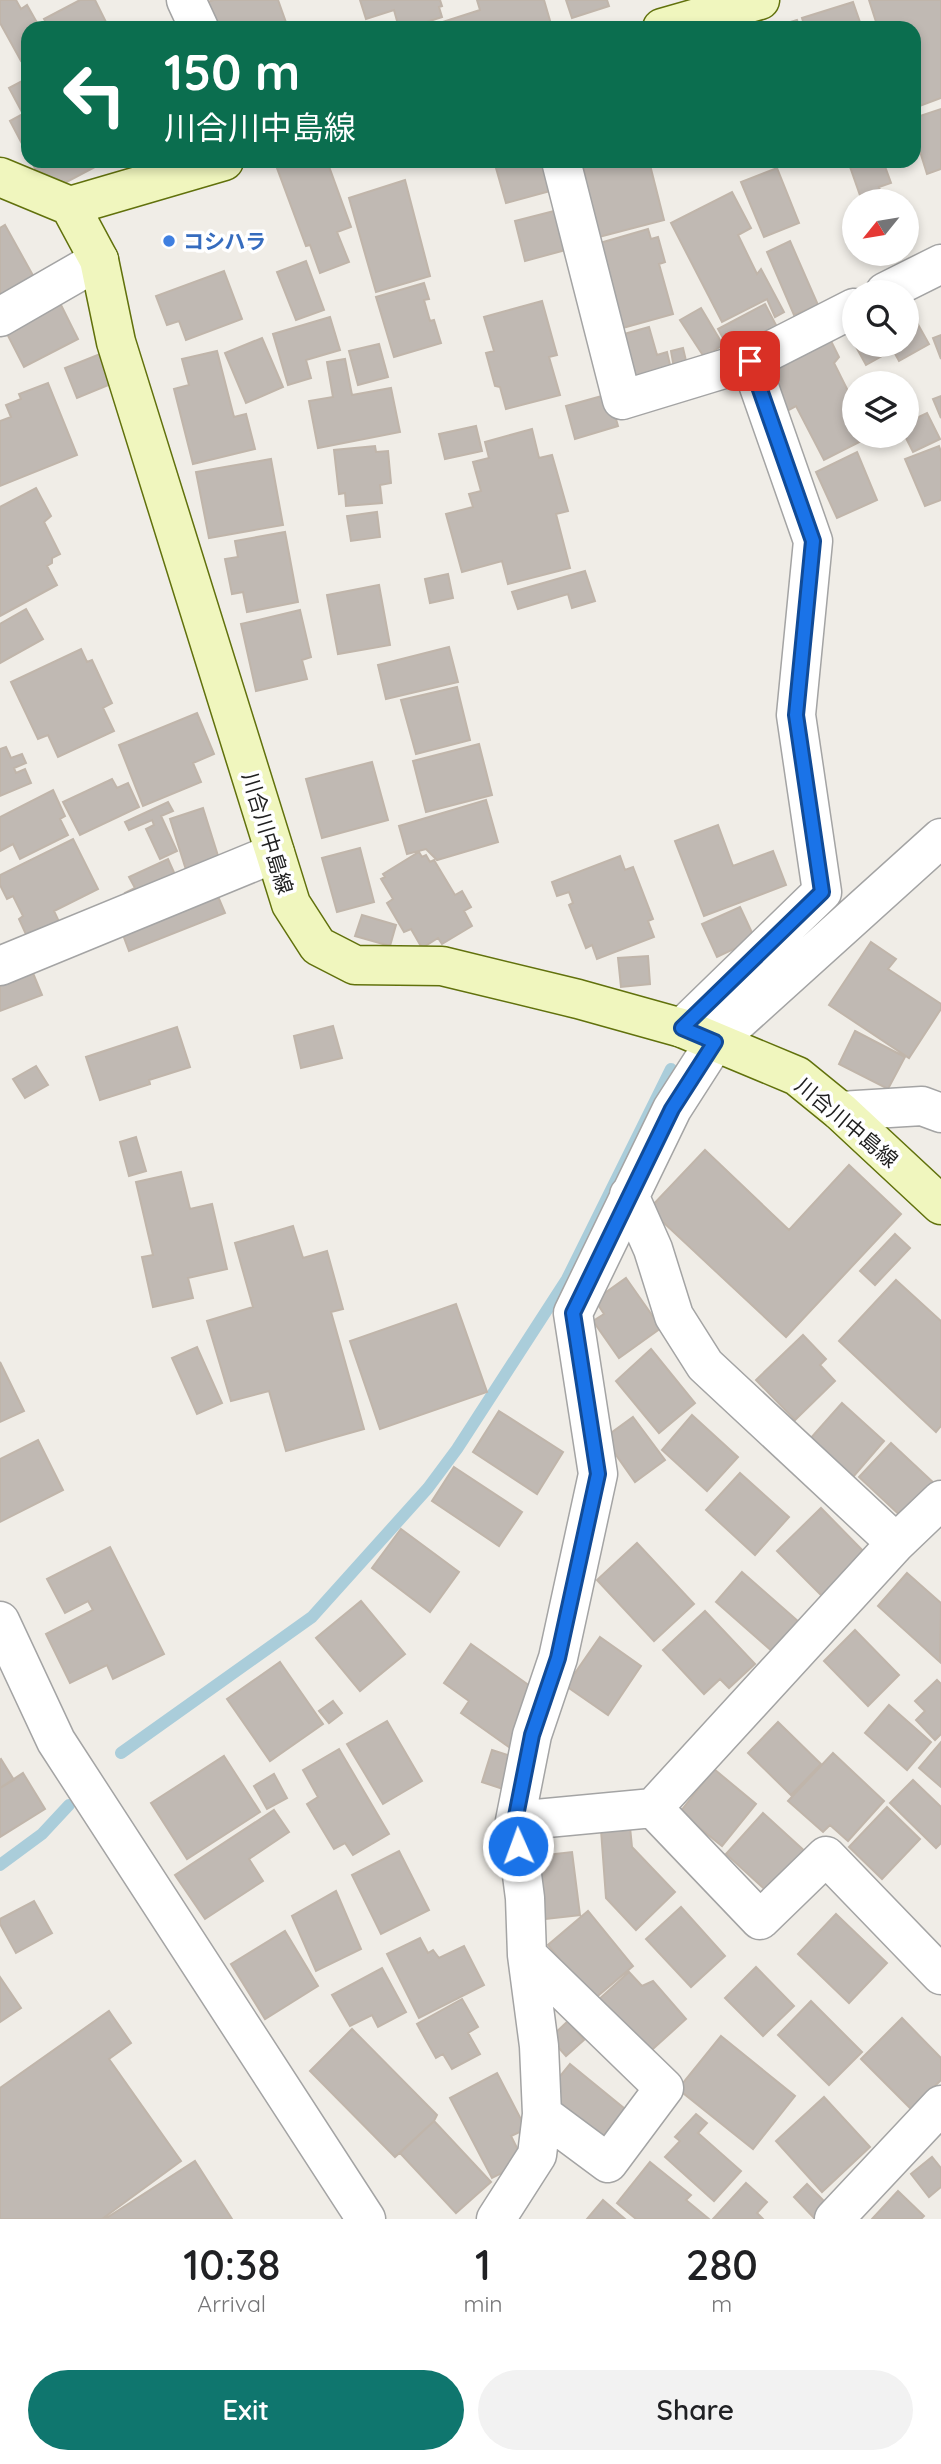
<!DOCTYPE html>
<meta charset="utf-8">
<style>
body{margin:0;font-family:Quicksand,"Noto Sans JP",sans-serif;background:#f2f2f2;color:#202124;height:100vh;display:flex;flex-direction:column;font-size:26px;white-space:nowrap}
*{box-sizing:border-box;margin:0}
p{font-size:23px;color:#757577}
.icon{flex:none;width:38px;height:38px;fill:none;stroke:currentColor;stroke-width:2;stroke-linecap:round;stroke-linejoin:round}
.map{position:relative;height:2219px;overflow:hidden}
.details{display:flex;flex-direction:column;background:#fff;flex:1}
.details>*{flex:none}
.top-card{position:absolute;left:21px;top:21px;width:900px;height:147px;border-radius:21px;box-shadow:0 4px 10px #0003;background:#0b6e4f;color:#fff;overflow:hidden}
.needle{width:46px;rotate:240deg}
.buttons{position:absolute;left:842px;top:189px;display:grid;gap:14px}
.buttons a{display:grid;place-items:center;width:77px;height:77px;border-radius:50%;background:#fff;box-shadow:0 4px 10px #0003;font-size:35px}
.pin{position:absolute;display:grid;place-items:center;width:60px;height:60px;color:#fff;margin:-30px;border-radius:14px;box-shadow:0 4px 10px #0006}
.me{position:absolute;width:77px;margin:-38px;rotate:358deg;stroke-linejoin:round;filter:drop-shadow(0 0 5px #0008)}
.turn{display:flex;align-items:center;gap:24px;height:147px;padding:0 28px;font-size:32px}
.turn .icon{width:91px;height:91px;stroke-width:2.5}
.turn b{display:block;font-size:49px;line-height:60px}
.eta{display:flex;justify-content:space-evenly;align-items:center;height:119px;text-align:center}
.eta b{font-size:42px;font-weight:600;line-height:49px}
.primary-button{display:flex;gap:14px;margin-top:auto;padding:14px 28px}
.primary-button a{flex:1;height:80px;border-radius:42px;background:#0f766e;color:#fff;font-size:28px;font-weight:600;line-height:80px;text-align:center}
.primary-button a+a{background:#f2f2f2;color:#202124}
.map>svg:first-child{display:block}
.lines{fill:none;stroke-linecap:round;stroke-linejoin:round}
.stream{stroke:#aacdda;stroke-width:12}
.building{fill:#c0b9b3;stroke:#c0b5aa;stroke-width:2}
.street-casing{stroke:#a4a4a4;stroke-width:41}
.secondary-casing{stroke:#61710c;stroke-width:41}
.street{stroke:#fff;stroke-width:38}
.secondary{stroke:#f0f6be;stroke-width:38}
.route-casing{stroke:#114b97;stroke-width:18}
.route{stroke:#1a73e8;stroke-width:12}
.shop-dot{fill:#3f7fe0;stroke:#fff;stroke-width:2.5}
.labels{text-anchor:middle;dominant-baseline:central;stroke-width:7;stroke-linejoin:round;paint-order:stroke}
.shop-label{font-size:21px;font-weight:bold;fill:#366cbe;stroke:#fff;text-anchor:start}
.street-label{font-size:21px;fill:#202020;stroke:#fff}
</style>
<div class="map">
<svg width="941" height="2219" viewBox="0 0 941 2219">
<rect width="100%" height="100%" fill="#f0ede7"/>
<g class="lines">
<path class="stream" d="M 121,1753 L 312,1617 L 428,1488 L 457,1449 L 567,1279 L 671,1069
M 0,1865 L 42,1834 L 69,1805"/>
</g>
<path class="building" d="M 0,0 L 16,0 L 21,9 L 27,5 L 40,28 L 28,28 L 28,57 L 21,61 L 0,23 Z
M 80,0 L 95,0 L 106,22 L 95,28 L 49,28 L 44,19 Z
M 214,0 L 278,0 L 288,28 L 216,28 L 207,2 Z
M 360,0 L 440,0 L 442,6 L 439,7 L 442,17 L 408,28 L 399,28 L 394,10 L 366,19 Z
M 477,0 L 544,0 L 551,24 L 537,28 L 424,28 L 480,10 Z
M 566,0 L 607,0 L 609,6 L 572,18 Z
M 869,0 L 941,0 L 941,98 L 914,108 L 914,28 L 878,28 Z
M 853,2 L 862,28 L 805,28 L 802,18 Z
M 797,20 L 800,28 L 771,28 Z
M 28,78 L 28,155 L 10,121 L 23,114 L 9,88 Z
M 941,109 L 941,169 L 927,174 L 914,132 L 914,118 Z
M 31,161 L 106,161 L 48,192 Z
M 297,161 L 327,161 L 351,227 L 337,232 L 349,262 L 320,273 L 310,245 L 306,246 L 277,168 Z
M 494,161 L 541,161 L 550,191 L 506,203 Z
M 582,161 L 649,161 L 664,220 L 595,238 L 580,182 L 586,180 Z
M 848,161 L 883,161 L 891,183 L 879,187 L 884,201 L 862,201 Z
M 777,168 L 799,223 L 764,237 L 741,182 Z
M 405,180 L 430,276 L 376,292 L 349,198 Z
M 732,192 L 751,228 L 738,235 L 757,274 L 761,269 L 784,312 L 775,317 L 767,299 L 722,322 L 671,223 Z
M 562,209 L 573,248 L 525,261 L 515,221 Z
M 5,225 L 35,279 L 0,298 L 0,228 Z
M 648,229 L 651,239 L 658,237 L 665,262 L 659,264 L 673,314 L 612,331 L 593,245 Z
M 790,241 L 818,305 L 794,315 L 767,252 Z
M 306,261 L 324,310 L 296,320 L 277,272 Z
M 224,271 L 242,319 L 186,340 L 179,321 L 167,325 L 156,296 Z
M 424,283 L 429,299 L 424,300 L 430,321 L 434,320 L 441,343 L 394,357 L 376,297 Z
M 58,299 L 78,339 L 24,367 L 4,328 Z
M 542,301 L 557,355 L 549,357 L 560,395 L 506,409 L 500,387 L 495,386 L 486,353 L 494,351 L 484,317 Z
M 906,303 L 929,344 L 899,361 L 893,350 L 866,365 L 855,345 L 906,345 Z
M 765,304 L 777,327 L 730,351 L 718,329 Z
M 701,308 L 723,345 L 704,357 L 680,320 Z
M 330,317 L 340,350 L 306,360 L 311,378 L 288,385 L 273,334 Z
M 649,327 L 657,355 L 667,352 L 671,369 L 628,380 L 617,336 Z
M 826,331 L 839,357 L 834,363 L 854,403 L 854,436 L 871,436 L 824,460 L 796,406 L 783,413 L 768,382 L 779,376 L 771,359 Z
M 941,335 L 941,359 L 933,338 Z
M 262,338 L 283,387 L 246,403 L 225,353 Z
M 379,344 L 388,377 L 358,385 L 349,351 Z
M 683,348 L 687,365 L 674,368 L 671,351 Z
M 217,351 L 234,417 L 246,414 L 255,449 L 193,464 L 174,389 L 189,385 L 182,359 Z
M 100,354 L 111,384 L 77,398 L 65,368 Z
M 345,359 L 352,395 L 391,388 L 400,432 L 318,448 L 309,401 L 333,397 L 327,362 Z
M 48,383 L 77,455 L 0,486 L 0,421 L 11,417 L 6,405 L 21,399 L 19,394 Z
M 609,394 L 618,426 L 575,439 L 566,406 Z
M 941,396 L 941,418 L 933,399 Z
M 927,413 L 940,439 L 913,452 L 905,436 L 906,423 Z
M 476,426 L 482,451 L 445,459 L 439,434 Z
M 532,429 L 539,458 L 552,455 L 568,511 L 556,514 L 570,568 L 508,584 L 502,561 L 462,572 L 446,514 L 473,507 L 469,494 L 481,491 L 473,462 L 489,458 L 485,442 Z
M 375,446 L 376,452 L 388,451 L 391,483 L 380,485 L 382,503 L 346,506 L 345,493 L 339,494 L 334,450 Z
M 939,446 L 941,452 L 941,500 L 925,506 L 905,459 Z
M 857,452 L 877,500 L 837,518 L 816,472 Z
M 271,459 L 283,525 L 209,538 L 196,472 Z
M 36,488 L 51,516 L 44,522 L 60,554 L 52,558 L 52,563 L 47,566 L 57,585 L 0,616 L 0,507 Z
M 377,512 L 380,537 L 351,541 L 347,516 Z
M 285,532 L 298,602 L 247,612 L 243,592 L 232,594 L 225,559 L 238,557 L 235,541 Z
M 585,571 L 595,601 L 572,608 L 568,594 L 518,609 L 512,592 Z
M 448,574 L 453,598 L 430,603 L 425,579 Z
M 379,585 L 390,645 L 338,654 L 327,595 Z
M 26,609 L 43,639 L 0,663 L 0,624 Z
M 300,610 L 311,657 L 302,660 L 307,679 L 256,691 L 241,624 Z
M 449,647 L 458,682 L 386,699 L 378,665 Z
M 81,649 L 87,662 L 92,660 L 112,703 L 103,708 L 114,731 L 58,757 L 48,735 L 38,739 L 11,682 Z
M 457,687 L 470,740 L 416,754 L 401,700 Z
M 197,713 L 214,754 L 193,763 L 201,782 L 143,806 L 119,745 Z
M 479,744 L 492,795 L 426,812 L 413,761 Z
M 6,747 L 11,758 L 22,754 L 26,763 L 14,768 L 16,773 L 25,769 L 31,783 L 0,796 L 0,749 Z
M 372,762 L 388,820 L 322,838 L 306,779 Z
M 112,779 L 117,788 L 128,783 L 139,807 L 80,835 L 63,802 Z
M 53,790 L 65,816 L 60,819 L 68,835 L 20,859 L 13,844 L 0,851 L 0,817 Z
M 486,800 L 498,842 L 437,860 L 426,849 L 407,854 L 399,826 Z
M 168,802 L 173,811 L 161,816 L 177,851 L 160,859 L 146,829 L 154,825 L 152,820 L 129,830 L 125,822 Z
M 203,808 L 220,862 L 187,873 L 170,819 Z
M 718,825 L 733,866 L 773,851 L 786,885 L 704,916 L 675,841 Z
M 73,839 L 98,889 L 54,911 L 61,926 L 29,941 L 19,919 L 23,916 L 13,896 L 7,899 L 0,885 L 0,875 Z
M 360,848 L 374,902 L 337,912 L 322,858 Z
M 419,852 L 422,857 L 426,855 L 430,862 L 434,860 L 455,895 L 462,891 L 471,907 L 464,911 L 472,926 L 442,944 L 438,938 L 422,948 L 411,929 L 404,932 L 387,903 L 393,899 L 381,879 L 385,877 L 383,874 Z
M 620,856 L 625,870 L 633,867 L 653,919 L 648,921 L 654,937 L 597,959 L 592,945 L 586,948 L 569,905 L 573,903 L 569,892 L 557,896 L 552,882 Z
M 168,859 L 180,886 L 130,902 L 125,893 L 135,888 L 129,877 Z
M 214,887 L 225,913 L 129,951 L 119,924 Z
M 740,907 L 755,939 L 717,957 L 702,924 Z
M 362,915 L 396,925 L 390,946 L 355,936 Z
M 871,942 L 896,959 L 888,969 L 941,1004 L 941,1009 L 909,1058 L 829,1005 Z
M 648,956 L 650,984 L 621,987 L 618,958 Z
M 28,961 L 42,995 L 0,1011 L 0,972 Z
M 333,1026 L 342,1058 L 301,1068 L 294,1036 Z
M 177,1027 L 190,1067 L 149,1080 L 150,1084 L 100,1100 L 86,1057 Z
M 855,1031 L 905,1057 L 888,1089 L 839,1064 Z
M 36,1066 L 48,1085 L 25,1098 L 13,1079 Z
M 136,1137 L 146,1171 L 129,1176 L 120,1142 Z
M 705,1150 L 789,1230 L 849,1165 L 901,1214 L 786,1337 L 649,1209 Z
M 181,1172 L 190,1209 L 212,1204 L 227,1269 L 188,1278 L 193,1298 L 153,1307 L 142,1257 L 153,1255 L 136,1182 Z
M 293,1226 L 303,1258 L 327,1251 L 343,1309 L 331,1312 L 364,1429 L 286,1451 L 269,1391 L 231,1401 L 207,1321 L 253,1307 L 235,1243 Z
M 895,1234 L 910,1248 L 875,1285 L 860,1271 Z
M 626,1278 L 661,1328 L 619,1358 L 593,1321 L 604,1314 L 595,1300 Z
M 896,1280 L 941,1321 L 941,1426 L 936,1432 L 839,1341 Z
M 456,1304 L 487,1392 L 380,1429 L 350,1341 Z
M 803,1335 L 826,1359 L 820,1365 L 835,1381 L 795,1420 L 756,1380 Z
M 197,1347 L 222,1403 L 197,1414 L 172,1358 Z
M 651,1349 L 695,1403 L 659,1433 L 616,1381 Z
M 0,1362 L 24,1411 L 0,1422 Z
M 842,1403 L 884,1441 L 853,1477 L 810,1439 Z
M 499,1411 L 563,1452 L 537,1494 L 473,1452 Z
M 692,1415 L 738,1457 L 707,1491 L 662,1450 Z
M 633,1417 L 665,1460 L 635,1482 L 604,1438 Z
M 38,1440 L 63,1490 L 0,1522 L 0,1459 Z
M 891,1443 L 936,1485 L 905,1520 L 859,1477 Z
M 454,1467 L 522,1512 L 499,1546 L 432,1501 Z
M 740,1473 L 789,1517 L 755,1555 L 706,1510 Z
M 821,1508 L 871,1559 L 828,1602 L 777,1551 Z
M 401,1529 L 459,1572 L 430,1612 L 372,1568 Z
M 637,1543 L 694,1604 L 654,1641 L 597,1580 Z
M 110,1547 L 164,1654 L 113,1679 L 107,1665 L 70,1683 L 46,1634 L 93,1610 L 88,1601 L 65,1613 L 47,1579 Z
M 742,1572 L 799,1622 L 773,1652 L 716,1602 Z
M 907,1573 L 941,1603 L 940,1662 L 878,1606 Z
M 361,1601 L 405,1654 L 360,1691 L 316,1638 Z
M 705,1611 L 755,1664 L 729,1688 L 720,1679 L 704,1694 L 663,1650 Z
M 855,1630 L 899,1675 L 868,1706 L 824,1661 Z
M 600,1637 L 641,1666 L 608,1715 L 566,1686 Z
M 471,1644 L 544,1696 L 509,1747 L 461,1713 L 469,1701 L 444,1683 Z
M 280,1662 L 323,1724 L 270,1761 L 227,1699 Z
M 937,1680 L 941,1684 L 941,1734 L 935,1740 L 916,1720 L 925,1711 L 915,1701 Z
M 333,1701 L 342,1713 L 329,1723 L 319,1711 Z
M 889,1705 L 931,1742 L 907,1770 L 865,1733 Z
M 387,1721 L 422,1781 L 383,1804 L 347,1744 Z
M 778,1722 L 821,1764 L 791,1795 L 748,1753 Z
M 941,1742 L 941,1787 L 919,1768 Z
M 339,1749 L 389,1834 L 353,1855 L 345,1843 L 334,1849 L 307,1804 L 318,1797 L 303,1770 Z
M 492,1750 L 514,1757 L 503,1789 L 482,1782 Z
M 833,1753 L 884,1801 L 848,1841 L 830,1825 L 823,1832 L 788,1801 Z
M 224,1756 L 260,1812 L 187,1859 L 151,1803 Z
M 1,1759 L 14,1780 L 0,1788 L 0,1760 Z
M 714,1769 L 756,1804 L 722,1846 L 680,1812 Z
M 23,1773 L 45,1809 L 0,1837 L 0,1788 Z
M 274,1774 L 287,1798 L 267,1809 L 254,1786 Z
M 913,1780 L 941,1807 L 941,1843 L 936,1848 L 890,1803 Z
M 887,1807 L 920,1839 L 882,1879 L 849,1847 Z
M 274,1810 L 289,1832 L 249,1859 L 263,1881 L 205,1919 L 175,1875 Z
M 763,1813 L 808,1854 L 771,1895 L 726,1854 Z
M 630,1827 L 632,1847 L 675,1892 L 636,1930 L 606,1898 L 601,1830 Z
M 399,1851 L 429,1910 L 381,1934 L 352,1875 Z
M 572,1852 L 580,1915 L 537,1920 L 529,1857 Z
M 336,1891 L 361,1949 L 316,1971 L 292,1916 Z
M 34,1901 L 52,1933 L 16,1953 L 0,1924 L 0,1919 Z
M 681,1907 L 725,1956 L 691,1987 L 646,1939 Z
M 588,1911 L 633,1966 L 593,2000 L 548,1945 Z
M 836,1914 L 887,1963 L 849,2003 L 798,1954 Z
M 285,1931 L 318,1986 L 265,2019 L 231,1964 Z
M 420,1938 L 428,1953 L 433,1950 L 439,1958 L 464,1946 L 484,1985 L 419,2018 L 387,1954 Z
M 756,1967 L 794,2006 L 763,2036 L 725,1998 Z
M 382,1968 L 406,2012 L 378,2027 L 372,2015 L 350,2026 L 332,1995 Z
M 629,1972 L 642,1986 L 653,1981 L 686,2019 L 644,2057 L 596,2002 Z
M 0,1977 L 21,2008 L 0,2022 Z
M 462,1999 L 478,2027 L 468,2033 L 480,2054 L 452,2069 L 443,2054 L 436,2058 L 417,2024 Z
M 811,2001 L 862,2052 L 829,2085 L 778,2035 Z
M 109,2011 L 131,2043 L 109,2059 L 181,2161 L 102,2219 L 0,2219 L 0,2088 Z
M 902,2018 L 941,2058 L 941,2080 L 911,2109 L 861,2059 Z
M 568,2021 L 584,2040 L 566,2056 L 550,2038 Z
M 352,2029 L 437,2115 L 434,2121 L 395,2157 L 310,2071 Z
M 721,2036 L 795,2096 L 753,2149 L 678,2089 Z
M 570,2064 L 625,2109 L 602,2138 L 553,2098 L 552,2086 Z
M 497,2073 L 526,2129 L 511,2136 L 524,2162 L 492,2178 L 450,2098 Z
M 824,2097 L 870,2147 L 822,2192 L 776,2141 Z
M 696,2114 L 707,2123 L 698,2133 L 741,2171 L 714,2201 L 665,2157 L 680,2141 L 675,2137 Z
M 434,2121 L 491,2182 L 456,2213 L 400,2153 Z
M 932,2157 L 941,2168 L 941,2187 L 929,2197 L 911,2174 Z
M 195,2161 L 232,2219 L 105,2219 Z
M 650,2162 L 691,2195 L 686,2200 L 709,2219 L 636,2219 L 617,2203 Z
M 746,2183 L 767,2202 L 757,2213 L 763,2219 L 713,2219 Z
M 807,2184 L 827,2204 L 814,2218 L 794,2197 Z
M 898,2191 L 924,2216 L 921,2219 L 872,2219 Z
M 603,2200 L 625,2219 L 587,2219 Z"/>
<g class="lines">
<defs>
<path id="street" d="M 186,0 L 199,28
M 561,161 L 622,400 L 750,361 L 854,308
M 885,292 L 941,264
M 0,317 L 99,260
M 0,966 L 275,853
M 682,1028 L 822,892 L 796,715 L 813,541 L 750,361
M 840,1111 L 922,1106 L 941,1113
M 629,1195 L 653,1249 L 674,1316 L 705,1365 L 896,1543
M 0,1621 L 56,1741 L 366,2219
M 653,1808 L 760,1920 L 826,1856 L 941,1975
M 515,1821 L 653,1808 L 896,1543 L 941,1500
M 527,1955 L 664,2088 L 608,2163 L 542,2114
M 496,2219 L 537,2155 L 542,2114 L 539,2046 L 527,1955 L 525,1898 L 515,1821 L 532,1735 L 558,1658 L 598,1474 L 573,1313 L 672,1109 L 715,1042 L 941,838
M 834,2219 L 941,2105"/>
<path id="secondary" d="M 662,28 L 760,0
M 0,177 L 70,206 L 99,260 L 116,342 L 291,904 L 318,946 L 355,965 L 442,966 L 578,999 L 682,1028 L 797,1076 L 840,1111 L 941,1205
M 70,206 L 224,161"/>
</defs>
<use href="#street" class="street-casing"/>
<use href="#secondary" class="secondary-casing"/>
<use href="#street" class="street"/>
<use href="#secondary" class="secondary"/>
</g>
<g class="lines">
<defs>
<path id="route" d="M 518,1846 L 515,1821 L 532,1735 L 558,1658 L 598,1474 L 573,1313 L 672,1109 L 715,1042 L 682,1028 L 822,892 L 796,715 L 813,541 L 750,361"/>
</defs>
<use href="#route" class="route-casing"/>
<use href="#route" class="route"/>
</g>
<circle class="shop-dot" cx="169" cy="241" r="7"/>
<g class="labels">
<g class="shop-label">
<text x="183" y="241">コシハラ</text>
</g>
<g class="street-label">
<text transform="translate(268 833) rotate(73)">川合川中島線</text>
<text transform="translate(847 1122) rotate(40)">川合川中島線</text>
</g>
</g>
</svg>
<div class="buttons">
<a><svg class="needle" viewBox="-14 -14 28 28"><path d="M0-13l5 13h-10z" fill="#e53935"/><path d="M0 13l5-13h-10z" fill="#757577"/></svg></a>
<a><svg class="icon" aria-label="search" viewBox="0 0 24 24"><circle cx="10" cy="10" r="6"/><path d="M15 15l6 6"/></svg></a>
<a><svg class="icon" aria-label="layers" viewBox="0 0 24 24"><path d="M12 4l9 5-9 5-9-5zM3 14l9 5 9-5"/></svg></a>
</div>
<div class="pin" style="left:750px;top:361px;background:#d93025"><svg class="icon" aria-label="arrive" viewBox="0 0 24 24"><path d="M6 21V4h12l-3 4 3 4H6"/></svg></div>
<svg class="me" style="left:518px;top:1846px" viewBox="-20 -20 40 40"><circle r="17" fill="#1a73e8" stroke="#fff" stroke-width="3"/><path d="M0-11L8 9 0 5-8 9z" fill="#fff"/></svg>
<div class="top-card">
<div class="turn"><svg class="icon" aria-label="left" viewBox="0 0 24 24"><path d="M17 20v-9H6M10 6l-5 5 5 5"/></svg><div><b>150 m</b>川合川中島線</div></div>
</div>
</div>
<section class="details">
<div class="eta">
<div><b>10:38</b><p>Arrival</p></div>
<div><b>1</b><p>min</p></div>
<div><b>280</b><p>m</p></div>
</div>
<div class="primary-button"><a>Exit</a><a>Share</a></div>
</section>
